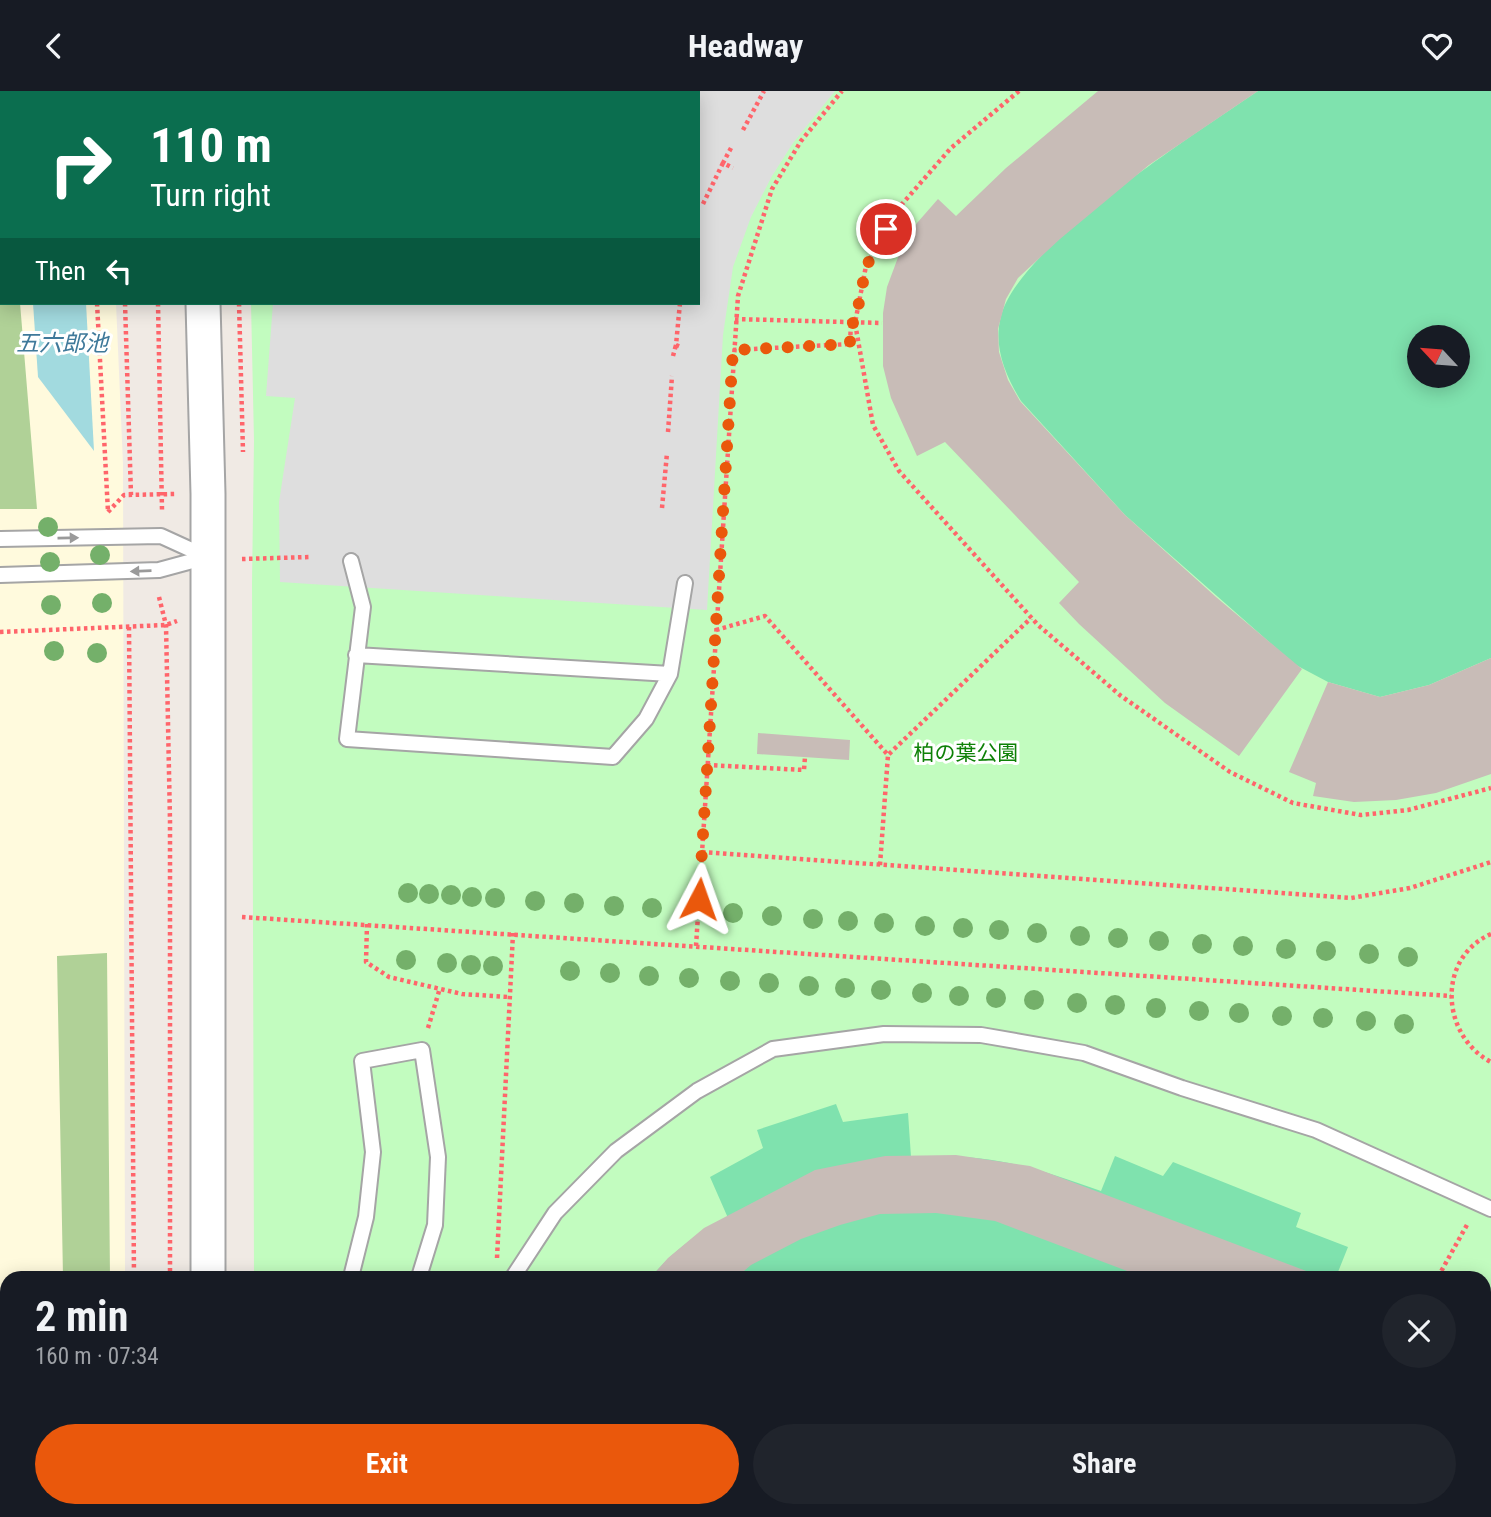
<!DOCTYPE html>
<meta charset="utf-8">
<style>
body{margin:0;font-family:"Roboto Condensed","Noto Sans JP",sans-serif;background:#20242c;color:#f1f3f6;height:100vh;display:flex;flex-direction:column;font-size:26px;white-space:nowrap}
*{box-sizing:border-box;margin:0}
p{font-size:23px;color:#9ea1a6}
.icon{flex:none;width:38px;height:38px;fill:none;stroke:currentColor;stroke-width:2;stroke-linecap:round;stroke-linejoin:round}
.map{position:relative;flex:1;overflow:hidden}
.side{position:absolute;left:0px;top:1180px;width:1491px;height:247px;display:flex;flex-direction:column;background:#171b24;border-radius:21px 21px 0 0;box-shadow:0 4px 18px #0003}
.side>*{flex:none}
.banner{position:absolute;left:0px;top:0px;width:700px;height:214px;box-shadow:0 4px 18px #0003;background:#0b6e4f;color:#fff;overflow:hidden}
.needle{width:46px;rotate:296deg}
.controls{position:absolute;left:1407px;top:234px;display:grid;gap:14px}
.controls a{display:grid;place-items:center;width:63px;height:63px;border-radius:50%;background:#171b24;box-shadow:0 4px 18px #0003;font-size:35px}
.pin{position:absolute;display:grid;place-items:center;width:60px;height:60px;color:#fff;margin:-30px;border:4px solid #fff;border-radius:50%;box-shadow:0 2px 7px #0007}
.me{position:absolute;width:77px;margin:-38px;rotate:4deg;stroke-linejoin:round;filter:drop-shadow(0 0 5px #0008)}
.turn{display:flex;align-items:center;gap:24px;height:147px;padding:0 35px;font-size:32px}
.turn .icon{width:91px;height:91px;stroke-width:2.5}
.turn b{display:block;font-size:49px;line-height:60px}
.then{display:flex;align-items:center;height:66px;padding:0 35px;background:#0003;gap:14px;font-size:26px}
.round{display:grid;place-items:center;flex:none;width:74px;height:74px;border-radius:37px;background:#20242c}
.head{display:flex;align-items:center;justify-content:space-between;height:119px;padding:0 35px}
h1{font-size:42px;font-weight:700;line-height:52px}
.cta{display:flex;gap:14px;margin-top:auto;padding:14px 35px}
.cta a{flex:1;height:80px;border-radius:42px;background:#ea580c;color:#fff;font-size:28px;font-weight:700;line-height:80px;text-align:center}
.cta a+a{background:#20242c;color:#f1f3f6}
header{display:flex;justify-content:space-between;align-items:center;height:91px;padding:0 35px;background:#171b24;font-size:32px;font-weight:700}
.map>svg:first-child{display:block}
.education{fill:#fffadd}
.forest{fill:#b0d197}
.park{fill:#c2fcbf;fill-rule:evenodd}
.pitch{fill:#7fe2ae;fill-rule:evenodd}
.parking{fill:#dedede}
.water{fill:#a2dadf}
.building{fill:#c8bcb7}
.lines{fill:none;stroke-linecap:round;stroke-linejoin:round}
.service-casing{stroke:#a5a5a5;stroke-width:18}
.tertiary-casing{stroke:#a5a5a5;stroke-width:37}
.path{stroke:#ff656b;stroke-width:4.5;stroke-dasharray:3.5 3.5;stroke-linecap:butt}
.service{stroke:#fff;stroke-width:14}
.tertiary{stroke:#fff;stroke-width:33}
.tree{fill:#74b06a}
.oneway{fill:#9a9a9a}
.route{stroke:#ea580c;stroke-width:12;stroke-dasharray:0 21.6}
.labels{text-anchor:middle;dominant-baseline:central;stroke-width:6;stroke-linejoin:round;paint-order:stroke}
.park-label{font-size:21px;fill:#0e8107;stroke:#fff}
.water-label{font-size:23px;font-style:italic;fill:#3f799a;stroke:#fff}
</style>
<header><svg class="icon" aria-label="back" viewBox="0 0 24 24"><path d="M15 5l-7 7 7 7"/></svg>Headway<svg class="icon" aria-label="heart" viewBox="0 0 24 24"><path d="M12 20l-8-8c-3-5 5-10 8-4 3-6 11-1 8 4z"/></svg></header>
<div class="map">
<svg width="1491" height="1426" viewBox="0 0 1491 1426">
<rect width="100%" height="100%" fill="#f0eae4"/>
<path class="education" d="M 0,0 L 107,0 L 2,2 L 2,212 L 116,212 L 123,373 L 125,1186 L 7,1186 L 7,1419 L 126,1419 L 126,1426 L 0,1426 Z"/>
<path class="forest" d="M 0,0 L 2,212 L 20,212 L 37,418 L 0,418 Z
M 107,862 L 110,1186 L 63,1186 L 57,865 Z"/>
<path class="park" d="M 236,0 L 1491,0 L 1491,1426 L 253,1426 L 253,1419 L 1484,1419 L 1484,1186 L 254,1186 L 252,492 L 254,350 L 251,212 L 698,212 L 698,2 ZM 1419,247 L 1458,247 L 1458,285 L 1419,285 Z"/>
<path class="pitch" d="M 1258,0 L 1491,0 L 1491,567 L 1429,594 L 1380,606 L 1328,591 L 1294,573 L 1125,424 L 1021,310 C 1005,284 993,255 1001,225 C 1019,155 1196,42 1258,0 ZM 1419,247 L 1458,247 L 1458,285 L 1419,285 Z
M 836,1013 L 843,1031 L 908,1022 L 911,1066 C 990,1062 1027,1074 1101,1100 L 1115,1065 L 1163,1085 L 1173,1071 L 1301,1122 L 1296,1136 L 1348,1156 L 1336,1186 L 651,1186 C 673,1161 697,1141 728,1127 L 710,1086 L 763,1057 L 757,1039 Z
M 1484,1269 L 1491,1275 L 1491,1426 L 534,1426 L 534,1419 L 1484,1419 Z"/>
<path class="parking" d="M 288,0 L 835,0 L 793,52 L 772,85 L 751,126 L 733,176 L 723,244 L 707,519 L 280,491 L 279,411 L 295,307 L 266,305 L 273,212 L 698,212 L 698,2 Z"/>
<path class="water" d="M 33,212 L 86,212 L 94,360 L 38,286 Z"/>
<path class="building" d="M 1098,0 L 1258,0 L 1149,74 L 1060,148 L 1018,187 L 1006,208 L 998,238 L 999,261 L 1008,289 L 1020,310 L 1125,424 L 1216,506 L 1302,578 L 1239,665 L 1165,612 L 1079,533 L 1059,512 L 1079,491 L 945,351 L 917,365 L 891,307 L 883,275 L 883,222 L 887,196 L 903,153 L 917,132 L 938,108 L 956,125 L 1006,77 Z
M 1491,567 L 1491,683 L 1436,702 L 1396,709 L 1354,711 L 1313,705 L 1316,692 L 1289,681 L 1328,591 L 1380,606 L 1429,594 Z
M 758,642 L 850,649 L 849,669 L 757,663 Z
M 956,1064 L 1030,1075 L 1322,1186 L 1143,1186 L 995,1130 L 936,1122 L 880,1123 L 840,1134 L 801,1148 L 751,1174 L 737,1186 L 651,1186 L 668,1167 L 704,1137 L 815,1079 L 885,1065 Z
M 1484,1269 L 1491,1275 L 1491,1381 L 1484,1371 Z
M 0,1285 L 7,1285 L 7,1380 L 0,1381 Z
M 553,1419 L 612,1419 L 612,1426 L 552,1426 Z"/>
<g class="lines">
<defs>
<path id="service" d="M 0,448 L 161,445 L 207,466
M 351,470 L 363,516 L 347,648 L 613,666 L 646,628 L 670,583 L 685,492
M 0,484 L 159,479 L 207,466
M 356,564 L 670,583
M 351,1186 L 366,1126 L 373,1061 L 362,970 L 422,959 L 438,1066 L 435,1134 L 419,1186
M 513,1186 L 555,1122 L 616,1060 L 697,1000 L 773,958 L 884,943 L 981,944 L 1084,962 L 1182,997 L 1316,1039 L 1491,1118
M 322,1419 L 323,1426
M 381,1419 L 382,1426
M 451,1419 L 451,1426"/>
<path id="tertiary" d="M 189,0 L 189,2
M 203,212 L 208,403 L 208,1186
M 208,1426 L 208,1419"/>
</defs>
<use href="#service" class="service-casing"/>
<use href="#tertiary" class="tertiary-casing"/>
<path class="path" d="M 84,0 L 84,2
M 114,0 L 114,2
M 146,0 L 146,2
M 226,0 L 226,2
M 1019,0 L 951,57 L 896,120 L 866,175 L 855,232 L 873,334 L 899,380 L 1038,534 L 1121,605 L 1230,681 L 1293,712 L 1361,724 L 1408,719 L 1491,697
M 743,39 L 764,0
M 731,57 L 723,72 L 733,77
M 703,113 L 723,72
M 97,212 L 108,421
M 125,212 L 131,404
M 158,212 L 162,419
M 239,212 L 243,361
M 680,212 L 676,254 L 681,256
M 735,228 L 882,232
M 733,259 L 850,253 L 851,232
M 673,265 L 676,254
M 668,341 L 672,285
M 662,417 L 667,362
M 108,421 L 124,404 L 176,403
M 242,468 L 310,466
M 159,506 L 166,534 L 170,730 L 170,1186
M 129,536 L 134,1186
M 716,539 L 765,525 L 888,664 L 1031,527
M 0,541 L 166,534 L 177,530
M 707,674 L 804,679 L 805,666
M 702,761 L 1351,807 L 1410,797 L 1491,771
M 880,774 L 888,664
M 242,826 L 1451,905
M 367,833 L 366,871 L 389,886 L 462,903 L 509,906
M 1491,843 C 1436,867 1441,945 1491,971
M 696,855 L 738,205 L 772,98 L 801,50 L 842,0
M 428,937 L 440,897
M 497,1167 L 513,842
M 1438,1186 L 1468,1132
M 136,1419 L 136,1426
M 171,1419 L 171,1426"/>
<use href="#service" class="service"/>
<use href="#tertiary" class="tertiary"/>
</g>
<g class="tree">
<circle cx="48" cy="436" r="10"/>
<circle cx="100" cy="464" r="10"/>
<circle cx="50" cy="471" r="10"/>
<circle cx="102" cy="512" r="10"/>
<circle cx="51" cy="514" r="10"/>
<circle cx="54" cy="560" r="10"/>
<circle cx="97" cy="562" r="10"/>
<circle cx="408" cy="802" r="10"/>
<circle cx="429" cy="803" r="10"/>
<circle cx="451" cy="804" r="10"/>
<circle cx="472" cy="806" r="10"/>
<circle cx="495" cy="807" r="10"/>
<circle cx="535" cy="810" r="10"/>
<circle cx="574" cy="812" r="10"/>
<circle cx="614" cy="815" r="10"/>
<circle cx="652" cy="817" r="10"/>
<circle cx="693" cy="820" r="10"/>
<circle cx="733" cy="822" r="10"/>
<circle cx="772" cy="825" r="10"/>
<circle cx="813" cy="828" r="10"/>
<circle cx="848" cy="830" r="10"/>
<circle cx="884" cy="832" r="10"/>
<circle cx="925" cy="835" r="10"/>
<circle cx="963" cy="837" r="10"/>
<circle cx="999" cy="839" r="10"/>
<circle cx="1037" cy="842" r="10"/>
<circle cx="1080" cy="845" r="10"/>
<circle cx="1118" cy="847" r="10"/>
<circle cx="1159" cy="850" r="10"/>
<circle cx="1202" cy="853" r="10"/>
<circle cx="1243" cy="855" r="10"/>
<circle cx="1286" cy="858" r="10"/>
<circle cx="1326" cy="860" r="10"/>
<circle cx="1369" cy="863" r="10"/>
<circle cx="1408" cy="866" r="10"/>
<circle cx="406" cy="869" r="10"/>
<circle cx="447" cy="872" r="10"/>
<circle cx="471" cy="874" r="10"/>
<circle cx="493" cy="875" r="10"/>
<circle cx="570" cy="880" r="10"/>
<circle cx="610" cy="882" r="10"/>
<circle cx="649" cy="885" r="10"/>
<circle cx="689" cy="887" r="10"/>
<circle cx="730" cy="890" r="10"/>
<circle cx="769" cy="892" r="10"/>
<circle cx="809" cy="895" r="10"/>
<circle cx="845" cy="897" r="10"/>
<circle cx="881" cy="899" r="10"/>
<circle cx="922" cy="902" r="10"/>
<circle cx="959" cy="905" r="10"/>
<circle cx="996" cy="907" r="10"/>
<circle cx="1034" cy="909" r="10"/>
<circle cx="1077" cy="912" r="10"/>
<circle cx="1115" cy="914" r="10"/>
<circle cx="1156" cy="917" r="10"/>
<circle cx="1199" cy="920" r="10"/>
<circle cx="1239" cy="922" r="10"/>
<circle cx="1282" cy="925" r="10"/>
<circle cx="1323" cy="927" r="10"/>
<circle cx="1366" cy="930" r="10"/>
<circle cx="1404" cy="933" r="10"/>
</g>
<defs><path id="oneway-solid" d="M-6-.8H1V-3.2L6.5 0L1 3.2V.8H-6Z" transform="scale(1.75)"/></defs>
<g class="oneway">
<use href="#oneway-solid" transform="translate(68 447) rotate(-1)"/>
<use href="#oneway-solid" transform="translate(141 480) rotate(178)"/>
</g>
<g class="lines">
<path class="route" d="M 699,808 L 733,259 L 850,253 L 850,232 L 855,232 L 866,176 L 886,138"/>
</g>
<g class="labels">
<g class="park-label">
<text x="966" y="662">柏の葉公園</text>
</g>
<g class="water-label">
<text x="62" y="252">五六郎池</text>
</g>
</g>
</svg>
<div class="controls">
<a><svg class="needle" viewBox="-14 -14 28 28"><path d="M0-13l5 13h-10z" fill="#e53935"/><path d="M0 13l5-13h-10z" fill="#9ea1a6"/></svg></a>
</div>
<div class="pin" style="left:886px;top:138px;background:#d93025"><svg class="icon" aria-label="arrive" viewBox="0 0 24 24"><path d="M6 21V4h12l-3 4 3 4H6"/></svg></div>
<svg class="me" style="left:699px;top:808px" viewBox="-20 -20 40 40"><path d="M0-17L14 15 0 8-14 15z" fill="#ea580c" stroke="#fff" stroke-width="4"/></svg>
<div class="banner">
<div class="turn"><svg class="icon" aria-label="right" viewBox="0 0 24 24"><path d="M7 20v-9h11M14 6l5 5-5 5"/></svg><div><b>110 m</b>Turn right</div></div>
<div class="then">Then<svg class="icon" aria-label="left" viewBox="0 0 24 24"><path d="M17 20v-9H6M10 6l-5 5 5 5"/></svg></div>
</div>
<section class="side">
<div class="head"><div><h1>2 min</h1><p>160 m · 07:34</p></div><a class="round"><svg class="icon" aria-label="close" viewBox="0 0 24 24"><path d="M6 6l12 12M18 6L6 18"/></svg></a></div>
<div class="cta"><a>Exit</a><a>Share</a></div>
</section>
</div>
